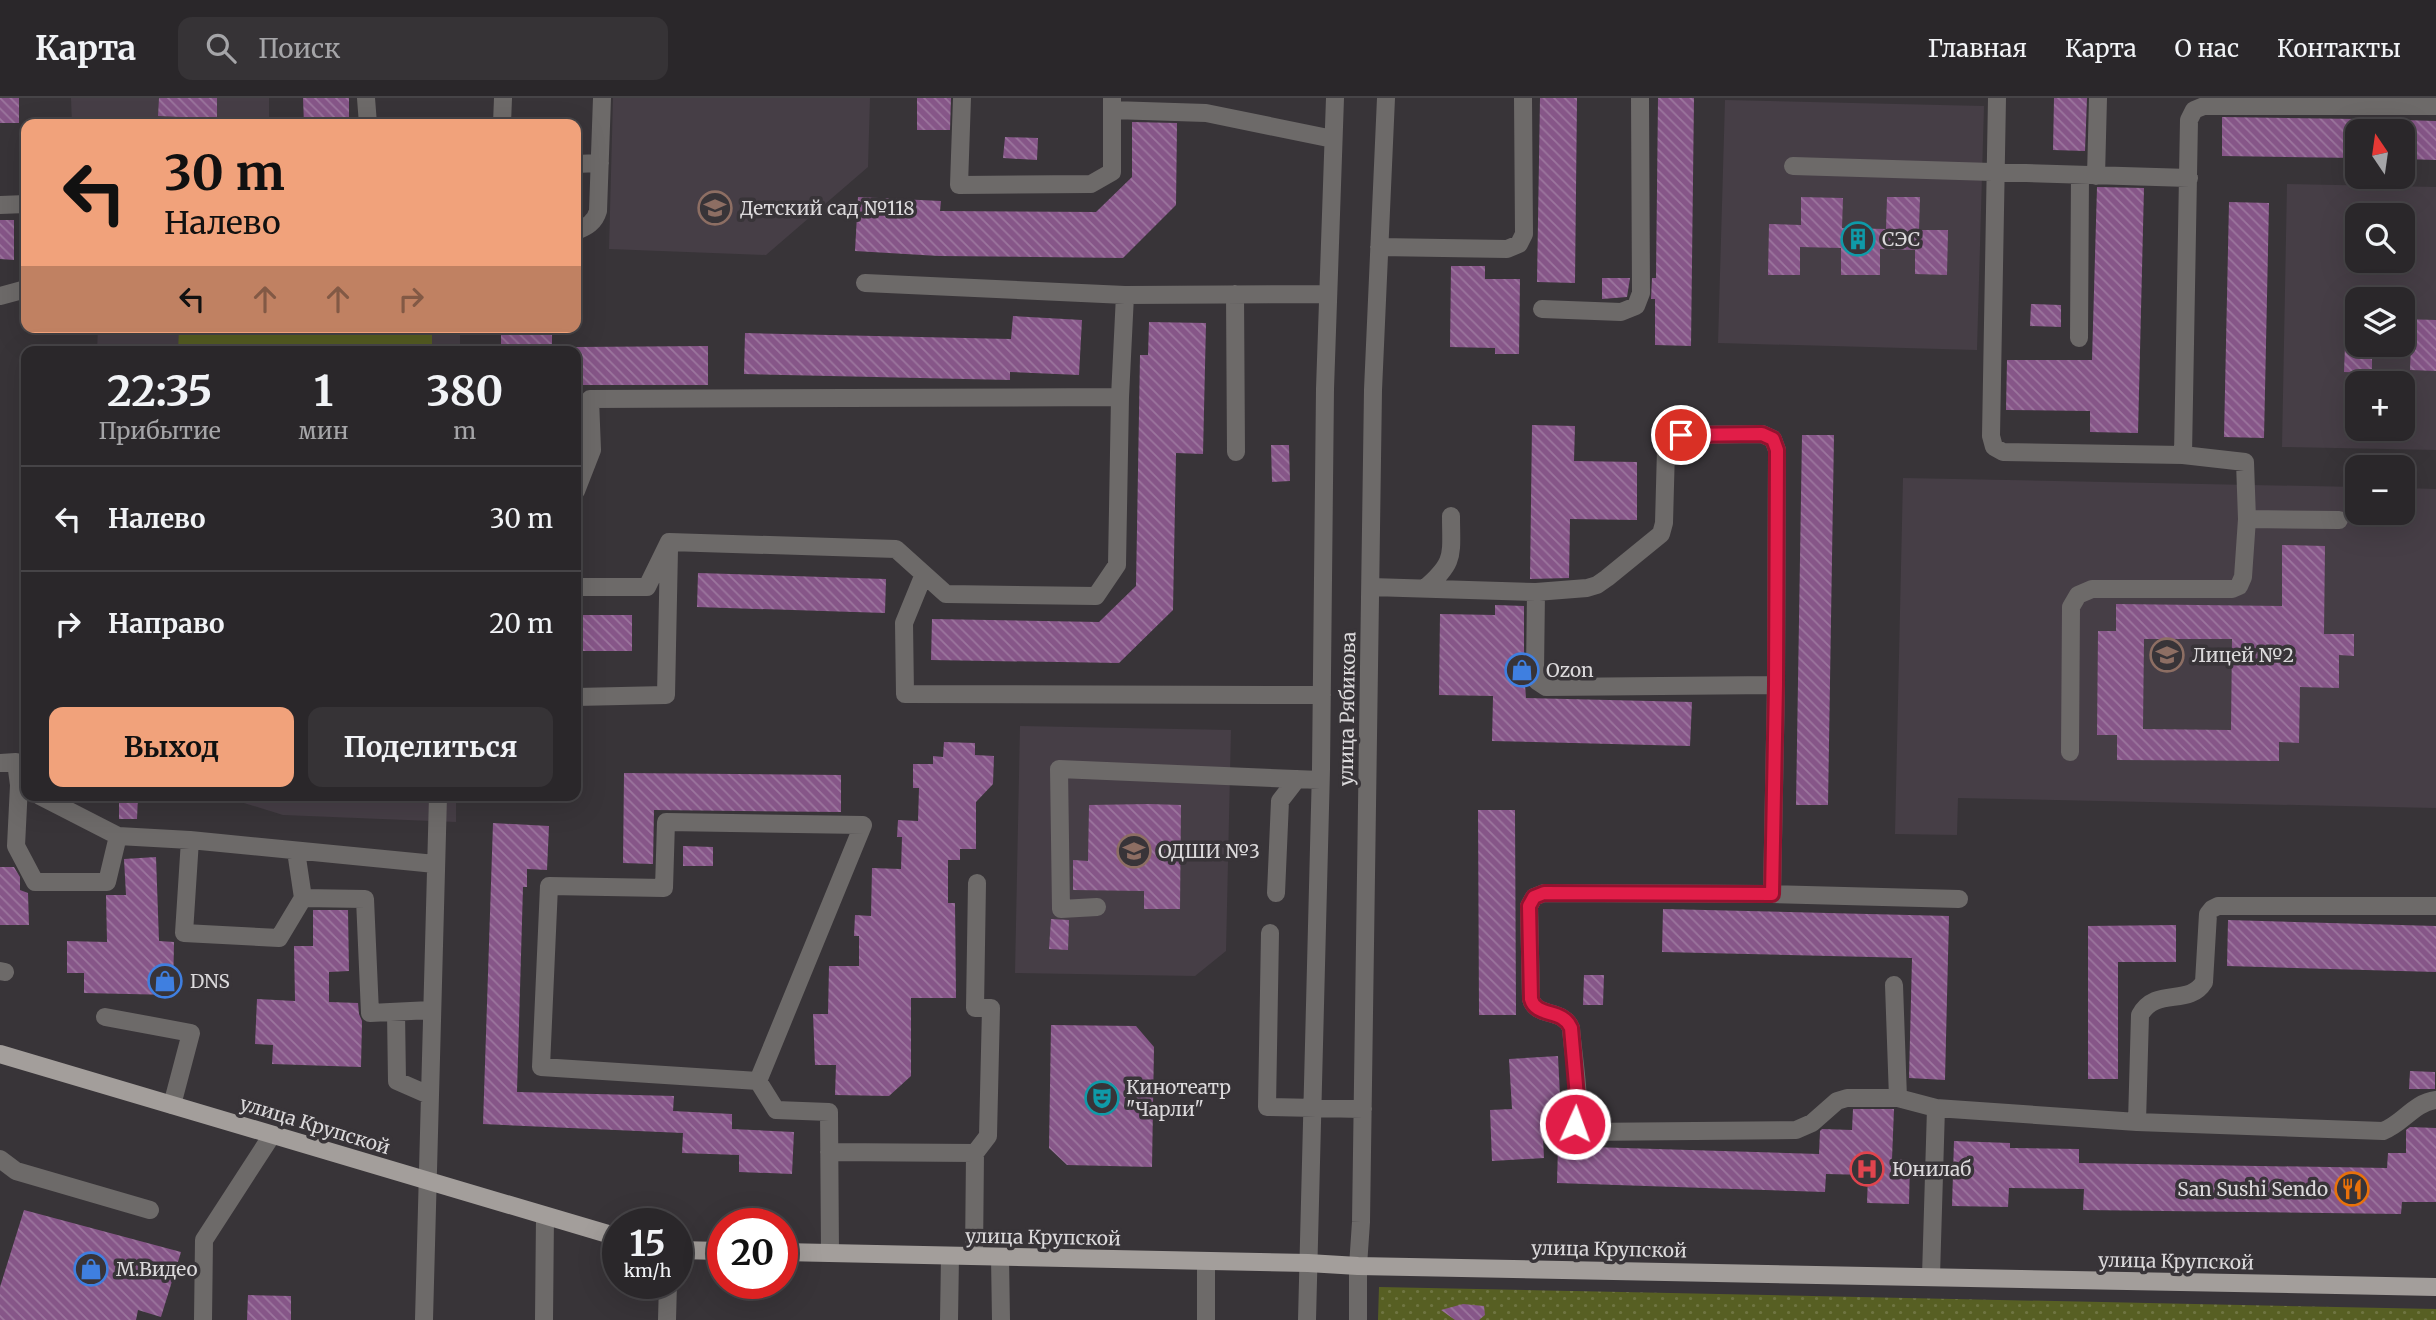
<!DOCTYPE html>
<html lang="ru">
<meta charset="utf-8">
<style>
body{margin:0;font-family:Merriweather,serif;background:#363336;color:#f1f3f6;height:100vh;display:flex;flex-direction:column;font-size:26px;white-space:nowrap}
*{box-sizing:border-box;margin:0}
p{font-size:23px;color:#a5a5a8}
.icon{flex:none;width:38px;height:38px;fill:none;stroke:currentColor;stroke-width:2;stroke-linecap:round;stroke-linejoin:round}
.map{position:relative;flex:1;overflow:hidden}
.side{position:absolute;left:21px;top:248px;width:560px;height:455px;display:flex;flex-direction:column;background:#2a272a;border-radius:14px;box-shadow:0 7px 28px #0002,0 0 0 2px #464447}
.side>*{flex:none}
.top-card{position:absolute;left:21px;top:21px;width:560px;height:214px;border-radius:14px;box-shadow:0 7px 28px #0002,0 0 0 2px #464447;background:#f1a27b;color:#111;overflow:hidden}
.needle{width:46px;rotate:347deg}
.buttons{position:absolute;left:2345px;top:21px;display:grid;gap:14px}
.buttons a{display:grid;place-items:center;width:70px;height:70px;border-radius:14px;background:#2a272a;box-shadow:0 7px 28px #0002,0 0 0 2px #464447;font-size:35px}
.speed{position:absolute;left:602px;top:1110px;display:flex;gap:14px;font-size:35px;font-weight:700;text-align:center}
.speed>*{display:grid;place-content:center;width:91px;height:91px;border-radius:50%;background:#2a272a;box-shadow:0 7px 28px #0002,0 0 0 2px #464447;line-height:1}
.speed small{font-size:18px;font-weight:400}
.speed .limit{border:10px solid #d22;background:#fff;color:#111}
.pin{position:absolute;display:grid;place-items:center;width:60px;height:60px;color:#fff;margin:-30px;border:4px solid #fff;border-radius:50%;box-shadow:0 2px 7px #0007}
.me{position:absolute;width:77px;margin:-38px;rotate:2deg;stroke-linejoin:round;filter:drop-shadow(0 0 5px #0008)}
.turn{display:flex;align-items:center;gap:24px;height:147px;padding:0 28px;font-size:32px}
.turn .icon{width:91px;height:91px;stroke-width:2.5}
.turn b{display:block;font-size:49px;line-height:60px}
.lanes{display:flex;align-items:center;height:66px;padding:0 28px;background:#0003;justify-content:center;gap:35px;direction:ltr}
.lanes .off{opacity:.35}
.eta{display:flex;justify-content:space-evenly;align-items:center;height:119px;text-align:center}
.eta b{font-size:42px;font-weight:700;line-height:49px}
.button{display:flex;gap:14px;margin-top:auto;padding:14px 28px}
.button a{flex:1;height:80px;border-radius:14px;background:#f1a27b;color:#111;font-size:28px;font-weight:700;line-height:80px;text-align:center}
.button a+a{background:#363336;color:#f1f3f6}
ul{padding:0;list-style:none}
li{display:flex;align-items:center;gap:21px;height:105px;padding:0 28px;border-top:2px solid #464447}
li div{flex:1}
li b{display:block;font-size:26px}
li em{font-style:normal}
header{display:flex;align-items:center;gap:42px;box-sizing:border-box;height:98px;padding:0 35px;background:#2a272a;border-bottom:2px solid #464447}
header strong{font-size:33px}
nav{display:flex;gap:38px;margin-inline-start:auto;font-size:24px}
.search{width:490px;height:63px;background:#363336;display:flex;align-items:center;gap:18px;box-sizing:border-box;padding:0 24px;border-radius:14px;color:#a5a5a8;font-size:26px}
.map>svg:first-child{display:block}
.built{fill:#463e46;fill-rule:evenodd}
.grass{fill:#575f23}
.park{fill:url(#park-dots)}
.building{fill:url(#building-back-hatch);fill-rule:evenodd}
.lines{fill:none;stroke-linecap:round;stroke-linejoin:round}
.minor{stroke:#6d6a69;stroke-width:18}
.major{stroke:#a39e9b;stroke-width:18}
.route-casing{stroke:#92132f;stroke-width:18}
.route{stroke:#e11d48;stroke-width:12}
.labels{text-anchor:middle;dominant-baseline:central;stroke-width:7;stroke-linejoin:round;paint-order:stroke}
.poi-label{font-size:19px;fill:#dbd9db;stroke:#383438;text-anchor:start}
.street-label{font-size:19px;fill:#dbd9db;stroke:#383438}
</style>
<header>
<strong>Карта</strong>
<div class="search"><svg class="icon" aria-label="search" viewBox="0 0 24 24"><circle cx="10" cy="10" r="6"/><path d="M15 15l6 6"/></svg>Поиск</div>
<nav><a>Главная</a><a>Карта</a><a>О нас</a><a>Контакты</a></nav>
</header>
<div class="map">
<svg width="2436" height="1222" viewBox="0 0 2436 1222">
<defs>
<pattern id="park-dots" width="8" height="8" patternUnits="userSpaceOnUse" patternTransform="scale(1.75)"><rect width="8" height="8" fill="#575f23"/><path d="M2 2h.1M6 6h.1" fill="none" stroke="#6f7542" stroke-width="1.8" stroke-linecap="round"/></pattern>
<pattern id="building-back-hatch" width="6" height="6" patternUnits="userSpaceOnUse" patternTransform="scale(1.75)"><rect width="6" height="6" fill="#865688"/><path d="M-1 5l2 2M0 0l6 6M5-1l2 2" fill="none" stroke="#9c769e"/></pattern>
</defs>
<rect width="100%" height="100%" fill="#383438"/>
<path class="built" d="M 71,0 L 269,0 L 269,26 L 72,26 Z
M 613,0 L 870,0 L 868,69 L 766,157 L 609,151 Z
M 1725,2 L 1984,8 L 1977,252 L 1718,245 Z
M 2287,86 L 2436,89 L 2436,352 L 2282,349 ZM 2357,117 L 2403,117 L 2403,163 L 2357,163 ZM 2357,201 L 2403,201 L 2403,247 L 2357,247 ZM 2357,285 L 2403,285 L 2403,331 L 2357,331 Z
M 98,229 L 460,229 L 460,254 L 97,254 Z
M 1903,380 L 2357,389 L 2357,415 L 2403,415 L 2403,390 L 2436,391 L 2436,710 L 1958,700 L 1957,737 L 1895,736 Z
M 1020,628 L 1231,632 L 1226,853 L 1195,878 L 1015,875 Z
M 221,698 L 456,698 L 456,724 L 283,717 Z"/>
<path class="grass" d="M 179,229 L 432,234 L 432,254 L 178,254 Z"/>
<path class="park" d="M 1379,1189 L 2436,1211 L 2436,1222 L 1378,1222 Z"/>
<path class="building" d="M 0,0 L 19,0 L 19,25 L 0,25 Z
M 159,0 L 217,0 L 217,26 L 181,26 L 181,19 L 158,18 Z
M 303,0 L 349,0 L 349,26 L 304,26 Z
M 917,0 L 951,0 L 950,32 L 917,32 Z
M 1540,0 L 1577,0 L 1575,185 L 1537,184 Z
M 1658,0 L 1694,0 L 1691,248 L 1655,247 L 1655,201 L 1651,201 L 1652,180 L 1656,180 Z
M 2054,0 L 2087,0 L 2085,53 L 2053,52 Z
M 2222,19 L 2357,21 L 2357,60 L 2222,58 Z
M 2403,22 L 2436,23 L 2436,62 L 2403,61 Z
M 1132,24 L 1177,25 L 1176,107 L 1123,160 L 939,158 L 855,153 L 858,99 L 941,103 L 940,113 L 1096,114 L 1132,79 Z
M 1005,39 L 1038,40 L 1037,62 L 1003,60 Z
M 2097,89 L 2144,90 L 2138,335 L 2090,334 L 2090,313 L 2006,312 L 2007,262 L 2092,262 Z
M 1801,99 L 1843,100 L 1842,130 L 1886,131 L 1887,99 L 1920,99 L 1919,132 L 1948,132 L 1947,177 L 1915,176 L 1915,152 L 1880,151 L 1880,177 L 1841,177 L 1841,150 L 1800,149 L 1800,177 L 1768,177 L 1769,126 L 1801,127 Z
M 2229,104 L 2269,105 L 2264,340 L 2224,339 Z
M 0,122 L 14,122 L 14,162 L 0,161 Z
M 1451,168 L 1485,168 L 1485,181 L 1520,181 L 1519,256 L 1495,256 L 1495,250 L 1450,249 Z
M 1602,180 L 1630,180 L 1627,199 L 1602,201 Z
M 2031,206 L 2061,207 L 2061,229 L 2030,228 Z
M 1013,218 L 1082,222 L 1079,277 L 1010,274 L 1010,282 L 744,276 L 745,235 L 1011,241 Z
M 2403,221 L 2436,222 L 2436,273 L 2410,272 L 2411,244 L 2403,243 Z
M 1149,224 L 1206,225 L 1203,356 L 1176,355 L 1173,512 L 1119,565 L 931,562 L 932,521 L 1099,524 L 1136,488 L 1140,257 L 1148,257 Z
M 501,229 L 552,229 L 552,254 L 501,254 Z
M 2345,247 L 2372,247 L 2372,275 L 2344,274 Z
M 708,248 L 708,287 L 576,287 L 576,249 Z
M 1532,327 L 1575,328 L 1574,363 L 1637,364 L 1637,422 L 1570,421 L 1569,480 L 1530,481 Z
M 1802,337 L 1834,337 L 1828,707 L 1796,707 Z
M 1271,347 L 1289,347 L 1290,383 L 1272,384 Z
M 2282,447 L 2325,448 L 2324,536 L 2354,536 L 2354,558 L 2339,557 L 2339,590 L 2300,589 L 2299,645 L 2279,644 L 2279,663 L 2117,662 L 2117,637 L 2097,637 L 2098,533 L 2116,533 L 2116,506 L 2282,508 ZM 2144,541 L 2232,541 L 2231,632 L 2143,631 Z
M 698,475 L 886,481 L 885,515 L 697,509 Z
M 1495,507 L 1524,508 L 1524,573 L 1526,600 L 1692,604 L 1690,648 L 1492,643 L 1493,598 L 1439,597 L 1440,516 L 1495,517 Z
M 576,517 L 632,517 L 632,553 L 576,553 Z
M 944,644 L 975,645 L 975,657 L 994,658 L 993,686 L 976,704 L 976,751 L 960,751 L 960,762 L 948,762 L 948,805 L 955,805 L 956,900 L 911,900 L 911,978 L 889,998 L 835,997 L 836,967 L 815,967 L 813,916 L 828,916 L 829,868 L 859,868 L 859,838 L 854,838 L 855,817 L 871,818 L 872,770 L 901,771 L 902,739 L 897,739 L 898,722 L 918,723 L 919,690 L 913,690 L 913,666 L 933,666 L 933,658 L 943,659 Z
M 624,675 L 841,677 L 841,714 L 654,712 L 653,766 L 623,765 Z
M 119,698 L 138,698 L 137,721 L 119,721 Z
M 1149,706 L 1181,707 L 1180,811 L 1144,811 L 1144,793 L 1073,792 L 1073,762 L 1088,763 L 1089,707 Z
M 1478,712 L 1515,712 L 1516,917 L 1479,917 Z
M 493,725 L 549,728 L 547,772 L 527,771 L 527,789 L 523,789 L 517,994 L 674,998 L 673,1013 L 732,1016 L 732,1031 L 794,1034 L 792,1076 L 739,1074 L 739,1057 L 682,1055 L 683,1035 L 483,1026 Z
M 683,748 L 713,749 L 713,768 L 683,768 Z
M 156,759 L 159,843 L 174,844 L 173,897 L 84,895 L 84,875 L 67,875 L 67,843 L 107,844 L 106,797 L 126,797 L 124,761 Z
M 0,769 L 14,769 L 20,779 L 20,792 L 28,795 L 29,827 L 0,827 Z
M 1663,811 L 1949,818 L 1945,982 L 1909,980 L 1912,860 L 1662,854 Z
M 313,812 L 348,812 L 349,873 L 329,874 L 329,904 L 358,905 L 359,916 L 362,923 L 361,969 L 272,966 L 273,947 L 255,946 L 257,901 L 295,903 L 294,848 L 313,848 Z
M 1051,821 L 1069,822 L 1068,852 L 1049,851 Z
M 2228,822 L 2436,828 L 2436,874 L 2227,868 Z
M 2176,827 L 2176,864 L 2118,864 L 2118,981 L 2088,981 L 2088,828 Z
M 1584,877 L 1604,877 L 1603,907 L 1583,907 Z
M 1051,927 L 1136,928 L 1154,949 L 1152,1069 L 1067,1067 L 1049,1050 Z
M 1558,958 L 1561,1018 L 1542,1019 L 1544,1060 L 1492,1063 L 1490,1012 L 1512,1011 L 1509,961 Z
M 2410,973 L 2435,974 L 2435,991 L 2409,991 Z
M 1853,1011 L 1894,1011 L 1892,1061 L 1910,1062 L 1909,1106 L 1867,1105 L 1868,1077 L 1826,1076 L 1825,1094 L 1557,1085 L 1558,1048 L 1819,1056 L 1820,1033 L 1822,1031 L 1852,1032 Z
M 2410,1029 L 2436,1030 L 2436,1104 L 2402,1104 L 2401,1116 L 2083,1112 L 2084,1091 L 2009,1090 L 2008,1109 L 1952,1108 L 1954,1043 L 2010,1045 L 2010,1050 L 2079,1051 L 2079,1065 L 2387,1070 L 2388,1055 L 2406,1055 L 2406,1032 Z
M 24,1112 L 181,1154 L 161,1219 L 138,1212 L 136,1222 L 0,1222 L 0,1189 Z
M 248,1197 L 291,1198 L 291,1222 L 247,1222 Z
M 1463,1206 L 1484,1208 L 1485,1217 L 1479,1222 L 1455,1222 L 1441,1212 Z"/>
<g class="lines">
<path class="minor" d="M 366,0 L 368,26
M 962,0 L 959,87 L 1091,86 L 1112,74 L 1112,0
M 1997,0 L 1991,338 L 1994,349 L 2003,354 L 2183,357 L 2245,364 L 2247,421 L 2243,479 L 2239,488 L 2232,491 L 2092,491 L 2078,497 L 2071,509 L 2070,654
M 1112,12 L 1206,15 L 1333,41
M 502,26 L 503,0
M 576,66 L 600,65
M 1793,68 L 2189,80
M 2096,78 L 2098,0
M 0,107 L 26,106
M 576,133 C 587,129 595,124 598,113 L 602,0
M 1379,149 L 1507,151 L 1519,146 L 1524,136 L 1523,0
M 865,185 L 1125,197
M 1235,196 L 1236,354
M 0,198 L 26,191
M 1542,211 L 1621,214 L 1636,208 L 1641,195 L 1640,0
M 2079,240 L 2080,77
M 2183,357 L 2189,22 L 2194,12 L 2204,8 L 2436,8
M 576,393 L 592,352 L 590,301 L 1120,299
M 2247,421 L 2339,422
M 924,476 L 904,525 L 905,596 L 1322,597
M 576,489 L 647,489 L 669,444 L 896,451 L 946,496 L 1096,498 L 1117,467 L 1120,299 L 1125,197 L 1328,196
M 1371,489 L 1536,494 L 1587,490 L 1597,487 L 1607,480 L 1661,436 L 1664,425 L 1666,351 L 1670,342 L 1680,337 L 1762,336 L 1773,341 L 1777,352 L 1776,587 L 1772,796
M 1424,491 C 1456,464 1451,457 1451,418
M 1536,494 L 1535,573 L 1537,583 L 1546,589 L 1776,587
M 576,599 L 666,597 L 669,451
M 0,665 L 16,664 L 19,687 L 26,691
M 19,687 L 16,748 L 35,784 L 107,784 L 118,738
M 40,698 L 118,738 L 190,742 L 435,766
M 190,742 L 184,835 L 279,840 L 303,800
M 296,753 L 303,800 L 365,801 L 370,915 L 431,912
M 1276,795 L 1280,703 L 1297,681
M 1959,801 L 1772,796 L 1544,795 L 1534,799 L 1529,808 L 1531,901 C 1536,920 1563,910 1571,930 C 1573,956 1578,982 1578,1008 C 1578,1019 1571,1026 1581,1034 L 1796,1032 L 1812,1025 L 1837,1003 L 1847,1000 L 1898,1000 L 1936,1010 L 2137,1024 L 2383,1033 C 2404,1025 2413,1005 2436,1002
M 1097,809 L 1061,811 L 1059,671 L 1320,682
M 1270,835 L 1267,1009 L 1363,1011
M 0,873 L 5,874
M 1894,887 L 1898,1000
M 396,914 L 397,983 L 429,997
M 105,919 L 191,935 L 172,1007
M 758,983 L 863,727 L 666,724 L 664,790 L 549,788 L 541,969 L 758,983 L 776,1012 L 829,1014 L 830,1155
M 2137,1024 L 2140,917 C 2156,888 2189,909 2204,884 L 2208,816 L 2212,811 L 2218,808 L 2436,808
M 829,1054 L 975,1055 L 974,1158
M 975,1055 L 988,1038 L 991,910 L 975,910 L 977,785
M 0,1061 L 16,1073 L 150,1112
M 1000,1159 L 1001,1222
M 1931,1178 L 1936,1010
M 203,1222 L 204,1142 L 272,1037
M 424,1222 L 438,698
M 544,1222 L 545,1118
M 667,1222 L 668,1185
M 949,1222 L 950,1158
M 1206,1222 L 1206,1163
M 1307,1222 L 1321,671 L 1325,291 L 1335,0
M 1358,1222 L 1358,1168 L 1361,1124 L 1373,292 L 1386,0"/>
<path class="major" d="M 0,956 L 618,1139
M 677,1152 L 723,1153
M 782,1154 L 1308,1165 L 1358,1168 L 2436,1189"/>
</g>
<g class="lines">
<defs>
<path id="route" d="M 1575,1026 L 1578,1010 L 1571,930 C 1563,910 1536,920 1531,901 L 1529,808 L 1534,799 L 1544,795 L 1772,796 L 1776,587 L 1777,352 L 1773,341 L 1762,336 L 1681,337"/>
</defs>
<use href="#route" class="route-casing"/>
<use href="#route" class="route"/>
</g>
<defs>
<symbol id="school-ring" viewBox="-11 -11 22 22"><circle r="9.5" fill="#383438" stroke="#8d6e63" stroke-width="1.5"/><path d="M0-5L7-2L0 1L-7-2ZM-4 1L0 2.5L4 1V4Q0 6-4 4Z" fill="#8d6e63"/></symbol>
<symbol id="building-ring" viewBox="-11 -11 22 22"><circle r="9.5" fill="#383438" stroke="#0f9aa8" stroke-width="1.5"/><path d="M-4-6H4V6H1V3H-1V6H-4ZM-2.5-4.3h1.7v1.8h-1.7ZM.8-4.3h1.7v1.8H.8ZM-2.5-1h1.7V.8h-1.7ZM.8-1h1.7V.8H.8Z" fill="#0f9aa8"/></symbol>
<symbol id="shop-ring" viewBox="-11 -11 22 22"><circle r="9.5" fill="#383438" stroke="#3f7fe0" stroke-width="1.5"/><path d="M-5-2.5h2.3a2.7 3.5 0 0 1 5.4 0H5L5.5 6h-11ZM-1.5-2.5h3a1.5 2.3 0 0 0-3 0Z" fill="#3f7fe0"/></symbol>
<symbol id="theatre-ring" viewBox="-11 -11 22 22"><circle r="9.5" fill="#383438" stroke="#0f9aa8" stroke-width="1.5"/><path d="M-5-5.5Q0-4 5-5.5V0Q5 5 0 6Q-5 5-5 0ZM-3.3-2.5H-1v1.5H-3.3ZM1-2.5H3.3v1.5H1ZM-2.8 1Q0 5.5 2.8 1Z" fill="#0f9aa8"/></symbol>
<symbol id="hospital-ring" viewBox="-11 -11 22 22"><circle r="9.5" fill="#383438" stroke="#e0444e" stroke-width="1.5"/><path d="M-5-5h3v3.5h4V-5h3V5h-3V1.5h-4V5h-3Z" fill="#e0444e"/></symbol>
<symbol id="restaurant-ring" viewBox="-11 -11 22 22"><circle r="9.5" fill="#383438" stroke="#e8710a" stroke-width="1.5"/><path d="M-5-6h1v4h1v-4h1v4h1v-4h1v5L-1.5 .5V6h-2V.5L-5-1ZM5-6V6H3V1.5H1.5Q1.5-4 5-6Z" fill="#e8710a"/></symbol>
</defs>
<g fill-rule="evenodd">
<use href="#school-ring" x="696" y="91" width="38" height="38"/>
<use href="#building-ring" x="1839" y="122" width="38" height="38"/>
<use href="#school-ring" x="2148" y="538" width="38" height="38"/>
<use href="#shop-ring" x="1503" y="553" width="38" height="38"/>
<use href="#school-ring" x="1115" y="734" width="38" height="38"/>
<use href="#shop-ring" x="146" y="864" width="38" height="38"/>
<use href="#theatre-ring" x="1083" y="981" width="38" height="38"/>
<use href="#hospital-ring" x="1848" y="1052" width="38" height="38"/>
<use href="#restaurant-ring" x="2333" y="1072" width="38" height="38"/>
<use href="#shop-ring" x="72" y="1152" width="38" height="38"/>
</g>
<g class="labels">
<g class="poi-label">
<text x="740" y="110">Детский сад №118</text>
<text x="1882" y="141">СЭС</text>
<text x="2192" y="557">Лицей №2</text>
<text x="1546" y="572">Ozon</text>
<text x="1158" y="753">ОДШИ №3</text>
<text x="190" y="883">DNS</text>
<text x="1126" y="989">Кинотеатр<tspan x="1126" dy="22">"Чарли"</tspan></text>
<text x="1892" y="1071">Юнилаб</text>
<text x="2328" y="1091" text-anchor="end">San Sushi Sendo</text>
<text x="116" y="1171">М.Видео</text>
</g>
<g class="street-label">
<text transform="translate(1347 611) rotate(-89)">улица Рябикова</text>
<text transform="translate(315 1027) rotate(17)">улица Крупской</text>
<text transform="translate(1043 1139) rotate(1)">улица Крупской</text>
<text transform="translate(1609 1151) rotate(1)">улица Крупской</text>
<text transform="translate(2176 1163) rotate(1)">улица Крупской</text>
</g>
</g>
</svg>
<div class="buttons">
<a><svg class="needle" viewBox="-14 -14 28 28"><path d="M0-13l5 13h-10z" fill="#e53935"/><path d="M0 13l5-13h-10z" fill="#a5a5a8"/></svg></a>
<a><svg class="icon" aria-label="search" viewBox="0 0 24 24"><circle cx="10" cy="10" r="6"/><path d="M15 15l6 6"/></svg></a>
<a><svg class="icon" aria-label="layers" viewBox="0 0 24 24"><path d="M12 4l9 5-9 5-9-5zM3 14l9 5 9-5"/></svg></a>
<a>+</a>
<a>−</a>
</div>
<div class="speed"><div>15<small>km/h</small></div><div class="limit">20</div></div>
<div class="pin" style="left:1681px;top:337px;background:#d93025"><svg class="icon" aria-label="arrive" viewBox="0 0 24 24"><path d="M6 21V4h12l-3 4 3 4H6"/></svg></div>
<svg class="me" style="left:1575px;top:1026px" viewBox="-20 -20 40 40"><circle r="17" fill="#e11d48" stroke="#fff" stroke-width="3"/><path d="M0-11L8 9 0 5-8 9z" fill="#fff"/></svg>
<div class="top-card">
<div class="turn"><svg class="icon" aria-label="left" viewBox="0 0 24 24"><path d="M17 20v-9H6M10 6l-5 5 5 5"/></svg><div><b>30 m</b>Налево</div></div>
<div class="lanes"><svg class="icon" aria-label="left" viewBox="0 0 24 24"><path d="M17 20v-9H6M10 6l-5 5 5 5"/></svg><svg class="icon off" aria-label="ahead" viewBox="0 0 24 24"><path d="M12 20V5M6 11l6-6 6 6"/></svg><svg class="icon off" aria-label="ahead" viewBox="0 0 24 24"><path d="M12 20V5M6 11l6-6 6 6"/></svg><svg class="icon off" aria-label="right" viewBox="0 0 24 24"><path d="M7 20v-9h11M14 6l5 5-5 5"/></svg></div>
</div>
<section class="side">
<div class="eta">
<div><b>22:35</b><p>Прибытие</p></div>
<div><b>1</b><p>мин</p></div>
<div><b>380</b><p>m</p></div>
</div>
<ul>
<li><svg class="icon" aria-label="left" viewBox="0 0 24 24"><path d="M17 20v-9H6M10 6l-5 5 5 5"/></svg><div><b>Налево</b></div><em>30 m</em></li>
<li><svg class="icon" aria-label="right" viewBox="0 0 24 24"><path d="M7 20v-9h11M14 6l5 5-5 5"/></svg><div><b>Направо</b></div><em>20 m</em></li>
</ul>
<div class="button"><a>Выход</a><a>Поделиться</a></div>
</section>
</div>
